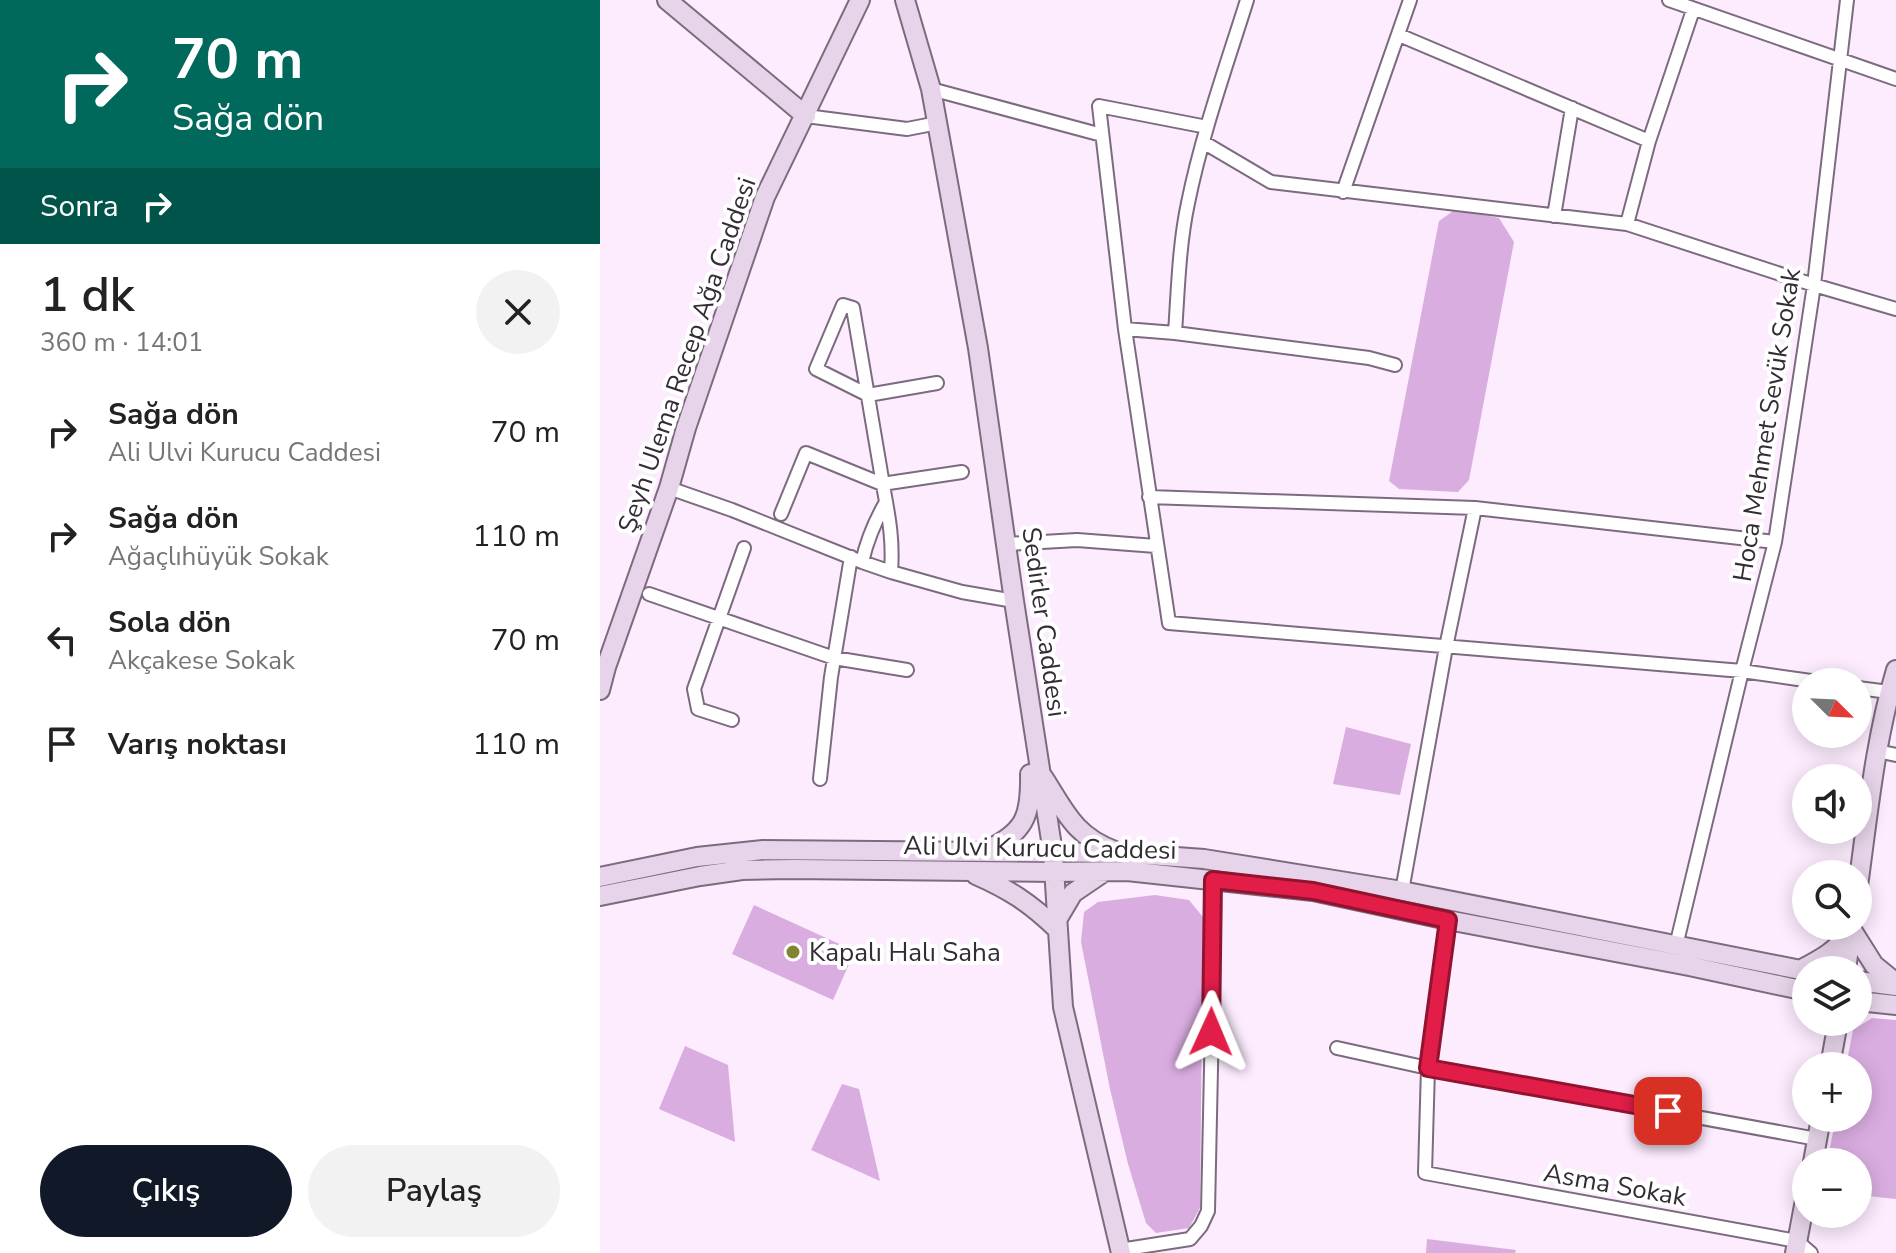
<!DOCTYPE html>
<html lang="tr">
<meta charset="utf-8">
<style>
body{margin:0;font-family:"Nunito Sans",sans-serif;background:#f2f2f2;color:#222;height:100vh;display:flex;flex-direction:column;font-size:30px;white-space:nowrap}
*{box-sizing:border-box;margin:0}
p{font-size:26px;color:#767676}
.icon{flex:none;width:44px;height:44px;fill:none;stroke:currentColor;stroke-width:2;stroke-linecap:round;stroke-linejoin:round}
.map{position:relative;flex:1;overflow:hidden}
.side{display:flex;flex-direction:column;background:#fff;width:600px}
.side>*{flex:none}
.guide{background:#00695c;color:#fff;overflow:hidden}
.needle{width:52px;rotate:114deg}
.tools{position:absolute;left:1192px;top:668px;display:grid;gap:16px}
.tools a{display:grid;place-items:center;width:80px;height:80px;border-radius:50%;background:#fff;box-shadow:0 4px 20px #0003;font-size:40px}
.pin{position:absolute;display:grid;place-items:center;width:68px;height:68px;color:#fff;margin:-34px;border-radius:16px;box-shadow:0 4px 12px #0006}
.me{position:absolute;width:88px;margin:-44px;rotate:1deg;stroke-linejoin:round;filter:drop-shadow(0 0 6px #0008)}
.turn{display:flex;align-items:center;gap:28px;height:168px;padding:0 40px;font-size:36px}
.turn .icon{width:104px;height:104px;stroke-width:2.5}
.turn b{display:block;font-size:56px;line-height:68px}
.then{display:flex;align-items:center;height:76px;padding:0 40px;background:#0003;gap:16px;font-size:30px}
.round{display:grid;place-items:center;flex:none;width:84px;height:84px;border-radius:42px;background:#f2f2f2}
.overview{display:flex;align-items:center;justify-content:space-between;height:136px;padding:0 40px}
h1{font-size:48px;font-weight:600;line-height:60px}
.action{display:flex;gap:16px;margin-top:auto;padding:16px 40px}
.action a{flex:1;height:92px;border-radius:48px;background:#111827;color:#fff;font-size:32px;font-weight:600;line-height:92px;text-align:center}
.action a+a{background:#f2f2f2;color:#222}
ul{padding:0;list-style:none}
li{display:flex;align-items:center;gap:24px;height:104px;padding:0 40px}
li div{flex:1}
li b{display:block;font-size:30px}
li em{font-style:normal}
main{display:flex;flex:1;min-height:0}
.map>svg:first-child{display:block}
.green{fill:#daade1}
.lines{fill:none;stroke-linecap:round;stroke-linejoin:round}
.street-casing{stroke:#7c6b7f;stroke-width:16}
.secondary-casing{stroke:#7c6b7f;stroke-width:22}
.street{stroke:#fff;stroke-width:12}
.secondary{stroke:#e7d4ea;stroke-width:18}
.route-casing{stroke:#92132f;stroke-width:20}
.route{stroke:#e11d48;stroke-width:14}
.poi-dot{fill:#818530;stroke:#fff;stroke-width:3}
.labels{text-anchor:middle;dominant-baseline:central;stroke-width:8;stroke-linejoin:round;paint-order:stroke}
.street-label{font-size:26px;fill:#332c34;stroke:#fff}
.poi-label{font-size:26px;fill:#332c34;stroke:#fff;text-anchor:start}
</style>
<main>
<section class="side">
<div class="guide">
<div class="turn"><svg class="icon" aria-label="right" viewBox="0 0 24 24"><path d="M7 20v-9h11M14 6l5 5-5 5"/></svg><div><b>70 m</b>Sağa dön</div></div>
<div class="then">Sonra<svg class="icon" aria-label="right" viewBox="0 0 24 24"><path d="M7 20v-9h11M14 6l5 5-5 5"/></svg></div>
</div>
<div class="overview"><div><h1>1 dk</h1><p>360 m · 14:01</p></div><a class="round"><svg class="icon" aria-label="close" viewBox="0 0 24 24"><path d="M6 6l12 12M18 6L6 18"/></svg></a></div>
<ul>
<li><svg class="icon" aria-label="right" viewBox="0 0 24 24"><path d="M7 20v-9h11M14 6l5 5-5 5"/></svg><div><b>Sağa dön</b><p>Ali Ulvi Kurucu Caddesi</p></div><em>70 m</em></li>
<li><svg class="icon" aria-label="right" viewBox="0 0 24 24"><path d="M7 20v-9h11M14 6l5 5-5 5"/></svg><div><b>Sağa dön</b><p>Ağaçlıhüyük Sokak</p></div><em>110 m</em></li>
<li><svg class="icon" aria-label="left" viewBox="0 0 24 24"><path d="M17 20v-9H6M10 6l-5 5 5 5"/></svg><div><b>Sola dön</b><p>Akçakese Sokak</p></div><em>70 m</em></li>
<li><svg class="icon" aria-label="arrive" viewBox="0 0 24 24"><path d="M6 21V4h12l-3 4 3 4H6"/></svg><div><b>Varış noktası</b></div><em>110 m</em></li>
</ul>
<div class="action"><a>Çıkış</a><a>Paylaş</a></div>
</section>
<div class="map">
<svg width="1296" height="1253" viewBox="0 0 1296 1253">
<rect width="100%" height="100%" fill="#fcecfe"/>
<path class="green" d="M 856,209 L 899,218 L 914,242 L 869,480 L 858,492 L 799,489 L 789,481 L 839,221 Z
M 746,727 L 811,744 L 800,795 L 733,784 Z
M 555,895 L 589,900 L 603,917 L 600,1208 L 589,1228 L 556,1233 L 546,1223 L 528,1164 L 510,1089 L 481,942 L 484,912 L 498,902 Z
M 154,905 L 255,951 L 233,1000 L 132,954 Z
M 1272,1018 L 1296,1020 L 1296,1199 L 1258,1195 L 1258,1162 L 1227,1162 L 1236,1118 L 1258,1118 L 1258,1066 L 1246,1066 L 1253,1030 Z
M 85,1046 L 128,1065 L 135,1142 L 59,1109 Z
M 242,1084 L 259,1089 L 280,1181 L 211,1150 Z
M 827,1239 L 916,1250 L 915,1253 L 826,1253 Z"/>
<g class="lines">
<defs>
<path id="street" d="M 1069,0 L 1296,79
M 799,35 L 1049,141
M 331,89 L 502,135
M 206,116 L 307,129 L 338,123
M 607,127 L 499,106 L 525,329 L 569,623 L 1142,671 L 1218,682
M 603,142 L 671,182 L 1027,224 L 1214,285 L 1296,309
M 743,192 L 810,0
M 954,216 L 972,108
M 1027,224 L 1049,141 L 1093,10
M 525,329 L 575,333 L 769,358 L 795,365
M 575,333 C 578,290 579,245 588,203 C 602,134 626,67 647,0
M 69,488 L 132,510 L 262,562 L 291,572 L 362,592 L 414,601
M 549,497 L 875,508 L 1175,542
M 181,514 L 206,453 L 282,484 L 362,472
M 407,544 L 477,540 L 556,546
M 262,562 C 267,540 275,521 286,502
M 291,572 C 294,532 286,506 280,467 C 271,414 262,361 253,308 L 243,305 L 216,369 L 268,395 L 337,383
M 49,594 L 234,658 L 307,670
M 1258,688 L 1289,692
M 132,720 L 98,709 L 94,689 L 144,548
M 1277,751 L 1296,755
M 220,779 L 231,677 L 251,557
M 802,891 L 846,647 L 875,508
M 848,920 L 828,1068 L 825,1173 L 1197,1241 L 1211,1253
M 1076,946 L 1142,671 L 1175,542 L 1214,285 L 1247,0
M 737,1048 L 828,1068 L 1217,1139
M 520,1250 L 590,1239 L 601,1226 L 608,1211 L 613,973 L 613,880"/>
<path id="secondary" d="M 67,0 L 206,116
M 305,0 L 331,89 L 378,348 L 414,601 L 453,853 L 463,1007 L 521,1253
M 0,690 L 6,667 L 69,488 L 86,428 L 165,197 L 260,0
M 443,777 C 465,811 474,836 515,851
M 385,851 C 425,832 431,817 430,774
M 376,875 C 410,890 430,903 457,929
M 0,877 L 97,857 L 163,850 L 521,853 L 604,859 L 802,891 L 1206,971
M 1258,886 C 1268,814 1275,740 1296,670
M 0,896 L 100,876 L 142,870 L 194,869 L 454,872 L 527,871 L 713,891 L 848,920 L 1089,966 L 1206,991
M 457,920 L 473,893 L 504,872
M 1200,970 C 1223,958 1236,951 1252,930 L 1274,965 L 1296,983
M 1246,970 L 1251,933
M 1258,981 L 1296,986
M 1258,1001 L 1296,1005
M 1230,1066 L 1238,1022
M 1213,1162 L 1221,1118
M 1195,1253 L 1206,1195"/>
</defs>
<use href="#street" class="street-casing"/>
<use href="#secondary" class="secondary-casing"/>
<use href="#street" class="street"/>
<use href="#secondary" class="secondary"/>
</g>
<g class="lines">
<defs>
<path id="route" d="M 611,1032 L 613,880 L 713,891 L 848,920 L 828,1068 L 1068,1111"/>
</defs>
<use href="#route" class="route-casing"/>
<use href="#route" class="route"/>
</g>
<circle class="poi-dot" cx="193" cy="952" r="8"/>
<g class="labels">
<g class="street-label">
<text transform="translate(87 355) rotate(-71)">Şeyh Ulema Recep Ağa Caddesi</text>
<text transform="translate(1167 425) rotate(-81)">Hoca Mehmet Sevük Sokak</text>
<text transform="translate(444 622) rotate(82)">Sedirler Caddesi</text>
<text transform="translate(440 848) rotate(1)">Ali Ulvi Kurucu Caddesi</text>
<text transform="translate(1015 1185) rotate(10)">Asma Sokak</text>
</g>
<g class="poi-label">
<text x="209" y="952">Kapalı Halı Saha</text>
</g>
</g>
</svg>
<div class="tools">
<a><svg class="needle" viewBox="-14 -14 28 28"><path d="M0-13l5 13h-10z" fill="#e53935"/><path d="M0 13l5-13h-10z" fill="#767676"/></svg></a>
<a><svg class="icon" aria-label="sound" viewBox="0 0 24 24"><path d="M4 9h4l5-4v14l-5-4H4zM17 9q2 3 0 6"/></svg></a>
<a><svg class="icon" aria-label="search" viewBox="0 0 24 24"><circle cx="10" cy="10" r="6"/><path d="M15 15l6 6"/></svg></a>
<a><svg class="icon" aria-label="layers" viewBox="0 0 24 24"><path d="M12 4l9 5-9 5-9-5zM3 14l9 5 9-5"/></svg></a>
<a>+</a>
<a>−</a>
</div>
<div class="pin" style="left:1068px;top:1111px;background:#d93025"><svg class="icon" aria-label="arrive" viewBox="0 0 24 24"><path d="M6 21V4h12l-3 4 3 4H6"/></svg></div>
<svg class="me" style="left:611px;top:1032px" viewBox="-20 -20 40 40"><path d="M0-17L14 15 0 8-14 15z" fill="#e11d48" stroke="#fff" stroke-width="4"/></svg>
</div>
</main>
